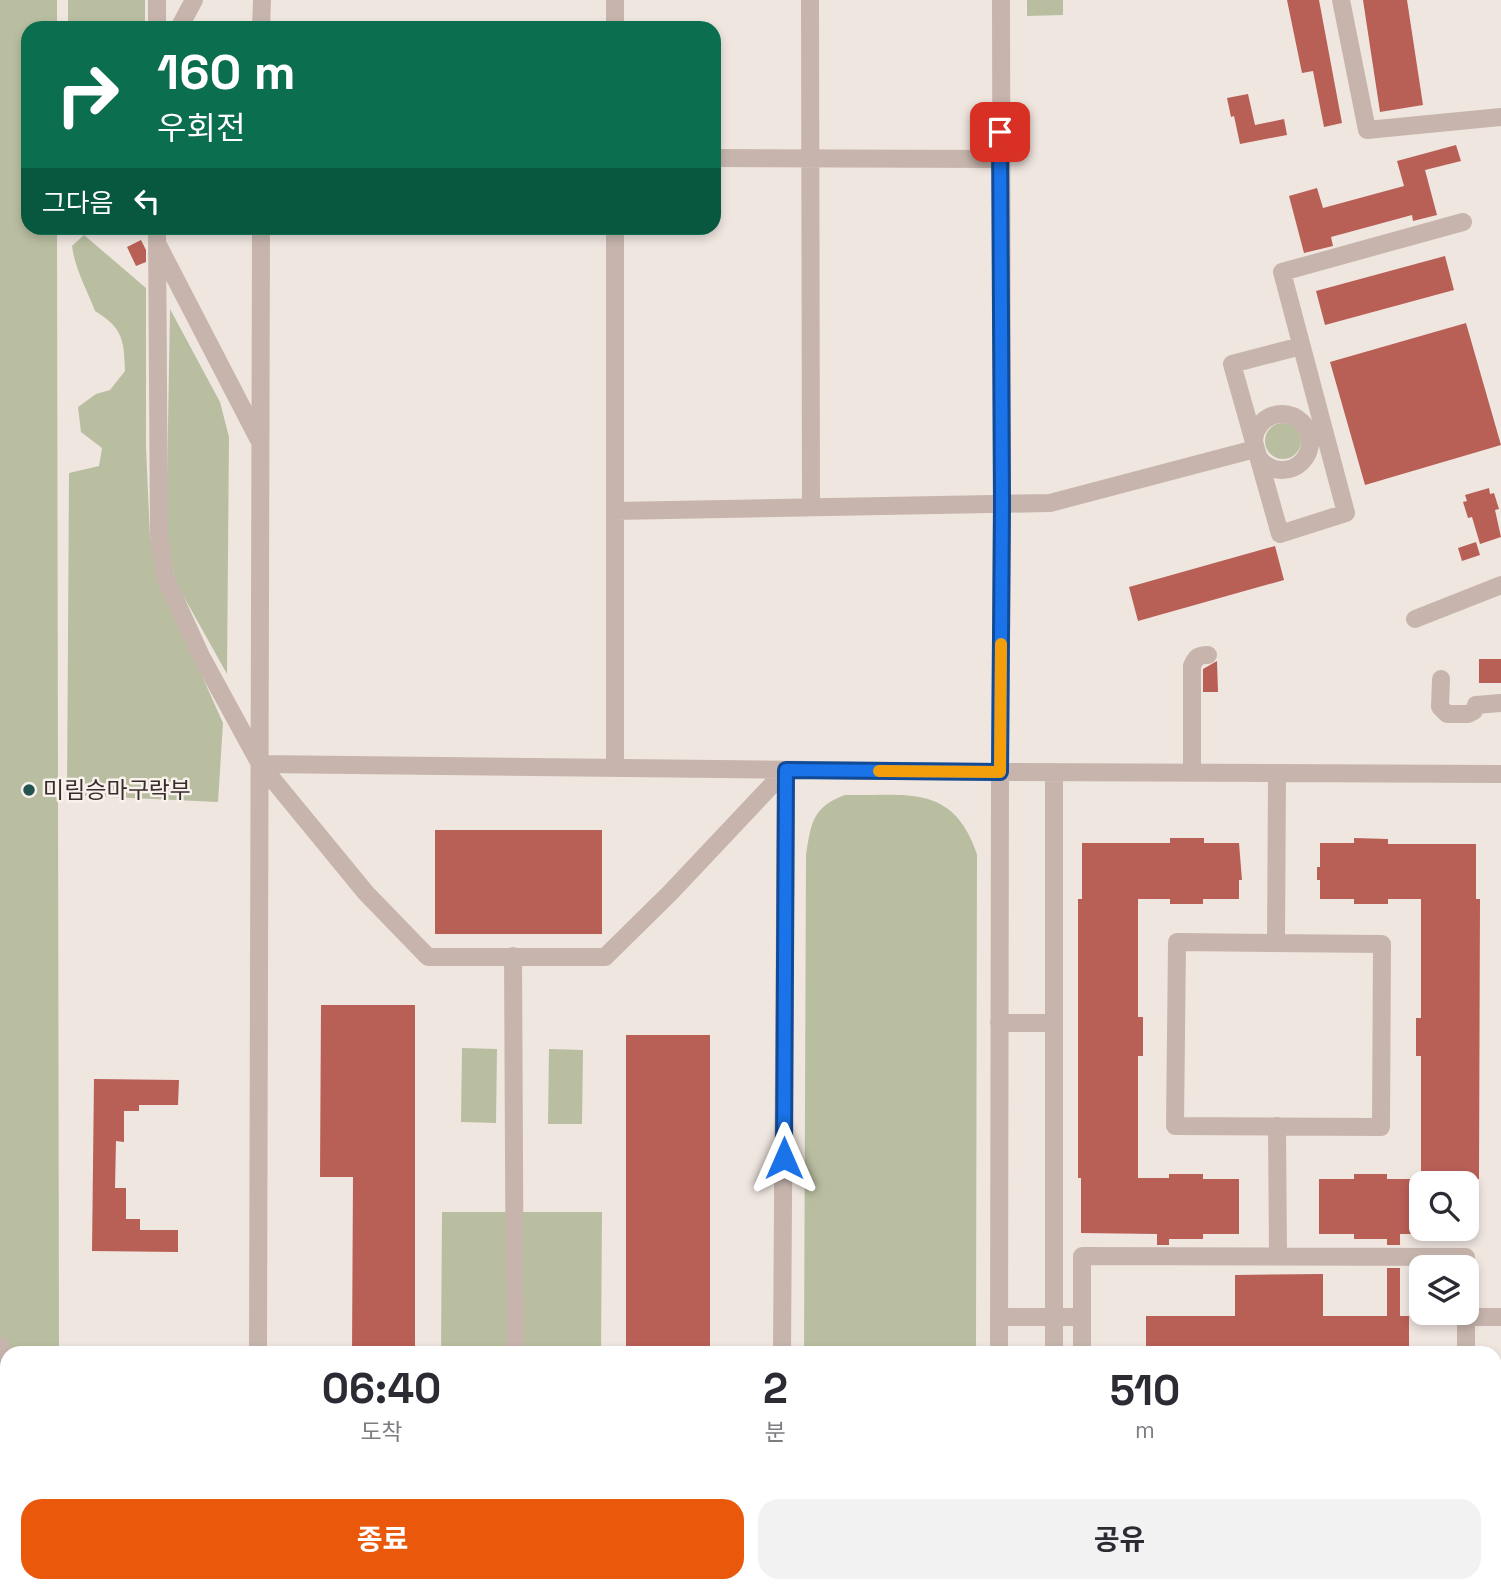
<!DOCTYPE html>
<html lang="ko">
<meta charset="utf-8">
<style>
body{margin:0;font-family:"Space Grotesk","Noto Sans KR",sans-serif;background:#f2f2f3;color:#2b2b33;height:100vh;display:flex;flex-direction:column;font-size:26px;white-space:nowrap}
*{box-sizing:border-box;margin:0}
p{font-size:23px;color:#7c7c81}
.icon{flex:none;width:38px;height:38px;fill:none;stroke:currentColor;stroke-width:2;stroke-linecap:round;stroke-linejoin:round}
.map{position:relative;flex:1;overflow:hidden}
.sheet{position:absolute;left:0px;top:1346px;width:1502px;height:247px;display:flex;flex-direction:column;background:#fff;border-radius:21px 21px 0 0;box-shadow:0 4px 10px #0003}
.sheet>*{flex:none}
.guide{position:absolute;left:21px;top:21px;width:700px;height:214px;border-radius:21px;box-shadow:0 4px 10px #0003;background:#0b6e4f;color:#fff;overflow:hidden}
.buttons{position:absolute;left:1409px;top:1171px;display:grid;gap:14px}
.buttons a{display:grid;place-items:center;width:70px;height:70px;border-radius:14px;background:#fff;box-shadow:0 4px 10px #0003;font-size:35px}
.pin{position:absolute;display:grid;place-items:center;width:60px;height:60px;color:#fff;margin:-30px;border-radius:14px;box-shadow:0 4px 10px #0006}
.me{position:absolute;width:77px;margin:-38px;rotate:0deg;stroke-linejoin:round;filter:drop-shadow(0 0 5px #0008)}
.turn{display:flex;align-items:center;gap:24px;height:147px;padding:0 21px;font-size:32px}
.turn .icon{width:91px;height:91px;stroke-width:2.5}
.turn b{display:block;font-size:49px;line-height:60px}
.then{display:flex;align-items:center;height:66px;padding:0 21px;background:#0003;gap:14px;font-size:26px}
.eta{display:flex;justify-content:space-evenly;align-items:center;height:119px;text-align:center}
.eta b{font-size:42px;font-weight:700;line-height:49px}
.primary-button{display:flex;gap:14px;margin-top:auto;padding:14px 21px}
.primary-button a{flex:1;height:80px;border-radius:21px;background:#ea580c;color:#fff;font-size:28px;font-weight:700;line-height:80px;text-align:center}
.primary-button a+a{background:#f2f2f3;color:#2b2b33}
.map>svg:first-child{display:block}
.green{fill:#b9bea1}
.building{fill:#b85f56}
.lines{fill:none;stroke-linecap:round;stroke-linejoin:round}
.minor{stroke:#c7b5ad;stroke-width:18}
.route-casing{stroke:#114b97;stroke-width:18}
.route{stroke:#1a73e8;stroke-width:12}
.slow{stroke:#f59e0b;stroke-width:12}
.poi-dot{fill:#25534f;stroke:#f8f1ec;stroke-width:2.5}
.labels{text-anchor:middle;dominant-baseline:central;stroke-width:5;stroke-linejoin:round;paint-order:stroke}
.poi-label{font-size:23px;fill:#362d2b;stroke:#f8f1ec;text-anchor:start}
</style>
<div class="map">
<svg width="1501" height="1592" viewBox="0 0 1501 1592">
<rect width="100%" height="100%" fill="#f0e6e0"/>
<path class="green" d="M 0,0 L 57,0 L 57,28 L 28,28 L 28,228 L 57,228 L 59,1353 L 7,1353 L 7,1586 L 151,1586 L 151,1592 L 0,1592 Z
M 68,0 L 145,0 L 145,28 L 68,28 Z
M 1027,0 L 1063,0 L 1063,15 L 1027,16 Z
M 84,235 L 146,288 L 146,447 L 150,537 L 160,582 L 223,723 L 218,802 L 67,795 L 69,473 L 99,466 L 102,448 L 81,432 L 78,407 L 96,394 L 110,390 L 125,371 C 124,340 123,328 95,311 C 87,290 75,269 72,246 Z
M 170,309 L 220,402 L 229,437 L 227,674 L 175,581 L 166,538 Z
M1265 441a18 18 0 1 1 36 0a18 18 0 1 1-36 0Z
M 845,795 C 907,796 953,783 977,854 L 976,1353 L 804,1353 L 806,855 C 811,824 812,807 845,795 Z
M 462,1048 L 497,1049 L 496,1123 L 461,1122 Z
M 549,1049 L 583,1050 L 582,1124 L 548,1124 Z
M 442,1212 L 602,1212 L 601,1353 L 441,1353 Z
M 804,1586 L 975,1586 L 975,1592 L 804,1592 Z"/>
<path class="building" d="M 1287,0 L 1319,0 L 1342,123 L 1324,127 L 1313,71 L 1302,73 Z
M 1363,0 L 1407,0 L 1423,105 L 1380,112 Z
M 1248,94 L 1255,125 L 1284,119 L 1287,135 L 1240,144 L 1234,116 L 1231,117 L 1227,98 Z
M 1456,145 L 1461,161 L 1425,170 L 1437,215 L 1413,221 L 1412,215 L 1331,237 L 1333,246 L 1304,253 L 1289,196 L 1317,188 L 1323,208 L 1404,186 L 1397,161 Z
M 141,240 L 146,250 L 146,262 L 136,266 L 127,247 Z
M 1445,256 L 1454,290 L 1325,325 L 1316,291 Z
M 1466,323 L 1501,445 L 1365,485 L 1330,362 Z
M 1489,488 L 1490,494 L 1494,493 L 1499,509 L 1495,510 L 1501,537 L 1480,544 L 1472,517 L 1468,518 L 1463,502 L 1467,501 L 1465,495 Z
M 1476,542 L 1480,555 L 1462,561 L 1458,548 Z
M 1275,546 L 1284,580 L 1138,621 L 1129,587 Z
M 1479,659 L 1501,659 L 1501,683 L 1479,683 Z
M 1217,661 L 1218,692 L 1203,692 L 1203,669 Z
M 435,830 L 602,830 L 602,934 L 435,934 Z
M 1170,838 L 1204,838 L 1204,843 L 1239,843 L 1242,880 L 1239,880 L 1239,899 L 1203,899 L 1203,904 L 1170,904 L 1170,899 L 1138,899 L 1138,1017 L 1143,1017 L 1143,1056 L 1138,1056 L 1138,1178 L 1169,1178 L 1169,1174 L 1203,1174 L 1203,1179 L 1239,1179 L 1239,1234 L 1203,1234 L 1203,1239 L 1169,1239 L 1169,1245 L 1157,1245 L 1157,1234 L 1081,1233 L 1081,1178 L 1078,1178 L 1078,899 L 1082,899 L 1082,843 L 1170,843 Z
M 1354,838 L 1388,839 L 1388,844 L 1476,844 L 1476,899 L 1480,899 L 1479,1179 L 1475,1179 L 1475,1183 L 1421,1183 L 1421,1234 L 1400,1234 L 1400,1245 L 1387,1245 L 1387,1239 L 1354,1239 L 1354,1234 L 1319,1234 L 1319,1179 L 1354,1179 L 1354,1174 L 1387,1174 L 1387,1179 L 1421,1179 L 1421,1056 L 1416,1056 L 1416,1018 L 1421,1018 L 1421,899 L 1388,899 L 1388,904 L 1354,904 L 1354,899 L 1320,899 L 1320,880 L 1317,880 L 1317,867 L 1320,867 L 1320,843 L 1354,843 Z
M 321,1005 L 415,1005 L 415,1353 L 352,1353 L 353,1177 L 320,1177 Z
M 626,1035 L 710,1035 L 710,1353 L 626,1353 Z
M 94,1079 L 179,1080 L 178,1105 L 139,1105 L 139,1111 L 124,1111 L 124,1142 L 116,1141 L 115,1188 L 126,1188 L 126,1219 L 140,1219 L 140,1230 L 178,1230 L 178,1252 L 92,1251 Z
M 1387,1268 L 1400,1268 L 1400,1316 L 1409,1316 L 1409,1353 L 1146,1353 L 1146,1316 L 1235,1316 L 1235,1275 L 1323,1274 L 1323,1316 L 1387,1316 Z"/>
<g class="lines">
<path class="minor" d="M 157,0 L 157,28
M 810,0 L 811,507
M 1341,0 L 1367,130 L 1501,117
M 179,28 L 194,0
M 261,28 L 262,0
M 615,28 L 615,0
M 714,158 L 1000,159
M 157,228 L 159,535 L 165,577 L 201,656 L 260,764 L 366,893 L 428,957 L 605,957 L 670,893 L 786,770
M 615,228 L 615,768
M 159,247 L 259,440
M 1301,346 L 1232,364 L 1280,534 L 1346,513 L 1282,272 L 1463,222
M1254 442a28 28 0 1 1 56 0a28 28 0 1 1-56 0Z
M 615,511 L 1050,503 L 1255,449
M 1415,619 L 1501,585
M 1441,679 L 1440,707 L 1447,714 L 1468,714 L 1474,711 L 1476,705 L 1501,703
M 260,764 L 1000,772 L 1002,504 L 1001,0
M 1054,772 L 1054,1353
M 1192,773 L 1192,666 C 1196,657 1198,655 1208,655
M 1177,942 L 1382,944 L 1381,1127 L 1175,1126 Z
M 1276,943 L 1277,773
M 513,956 L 515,1353
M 999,1023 L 1054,1023
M 1277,1126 L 1278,1256
M 1466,1312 L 1466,1353
M 999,1317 L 1082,1317
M 1466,1317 L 1501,1317
M 0,1346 L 7,1377
M 258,1353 L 261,228
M 782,1353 L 786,770
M 999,1353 L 1000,772 L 1501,774
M 1082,1353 L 1082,1256 L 1466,1257 L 1466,1267
M 1494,1578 L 1501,1578
M 55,1586 L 56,1592
M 516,1586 L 517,1592
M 999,1586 L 1050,1586
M 1083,1586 L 1083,1592
M 1466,1586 L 1466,1592
M 257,1592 L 257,1586
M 781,1592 L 781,1586"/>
</g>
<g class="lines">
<defs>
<path id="route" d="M 784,1158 L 786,770 L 1000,772 L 1002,504 L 1000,132"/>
</defs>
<use href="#route" class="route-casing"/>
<use href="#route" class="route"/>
<path class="slow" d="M 879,771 L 1000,772 L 1001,644"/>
</g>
<circle class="poi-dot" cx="29" cy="790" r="7"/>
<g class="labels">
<g class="poi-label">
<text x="43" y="790">미림승마구락부</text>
</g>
</g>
</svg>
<div class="buttons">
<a><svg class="icon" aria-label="search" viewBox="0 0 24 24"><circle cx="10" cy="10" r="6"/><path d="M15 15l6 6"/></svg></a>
<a><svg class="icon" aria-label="layers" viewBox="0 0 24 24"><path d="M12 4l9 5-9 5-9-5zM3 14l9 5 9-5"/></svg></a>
</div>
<div class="pin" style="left:1000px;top:132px;background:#d93025"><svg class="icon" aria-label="arrive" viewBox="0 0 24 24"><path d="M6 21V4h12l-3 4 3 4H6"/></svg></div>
<svg class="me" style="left:784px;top:1158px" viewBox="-20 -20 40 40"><path d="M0-17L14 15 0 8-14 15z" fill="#1a73e8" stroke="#fff" stroke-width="4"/></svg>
<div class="guide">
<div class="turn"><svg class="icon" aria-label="right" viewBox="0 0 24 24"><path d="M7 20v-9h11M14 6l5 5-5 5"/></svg><div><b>160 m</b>우회전</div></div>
<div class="then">그다음<svg class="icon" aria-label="left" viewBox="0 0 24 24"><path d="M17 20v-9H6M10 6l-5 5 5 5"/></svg></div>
</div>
<section class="sheet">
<div class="eta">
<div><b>06:40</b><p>도착</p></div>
<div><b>2</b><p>분</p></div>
<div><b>510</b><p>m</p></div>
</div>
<div class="primary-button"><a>종료</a><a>공유</a></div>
</section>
</div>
